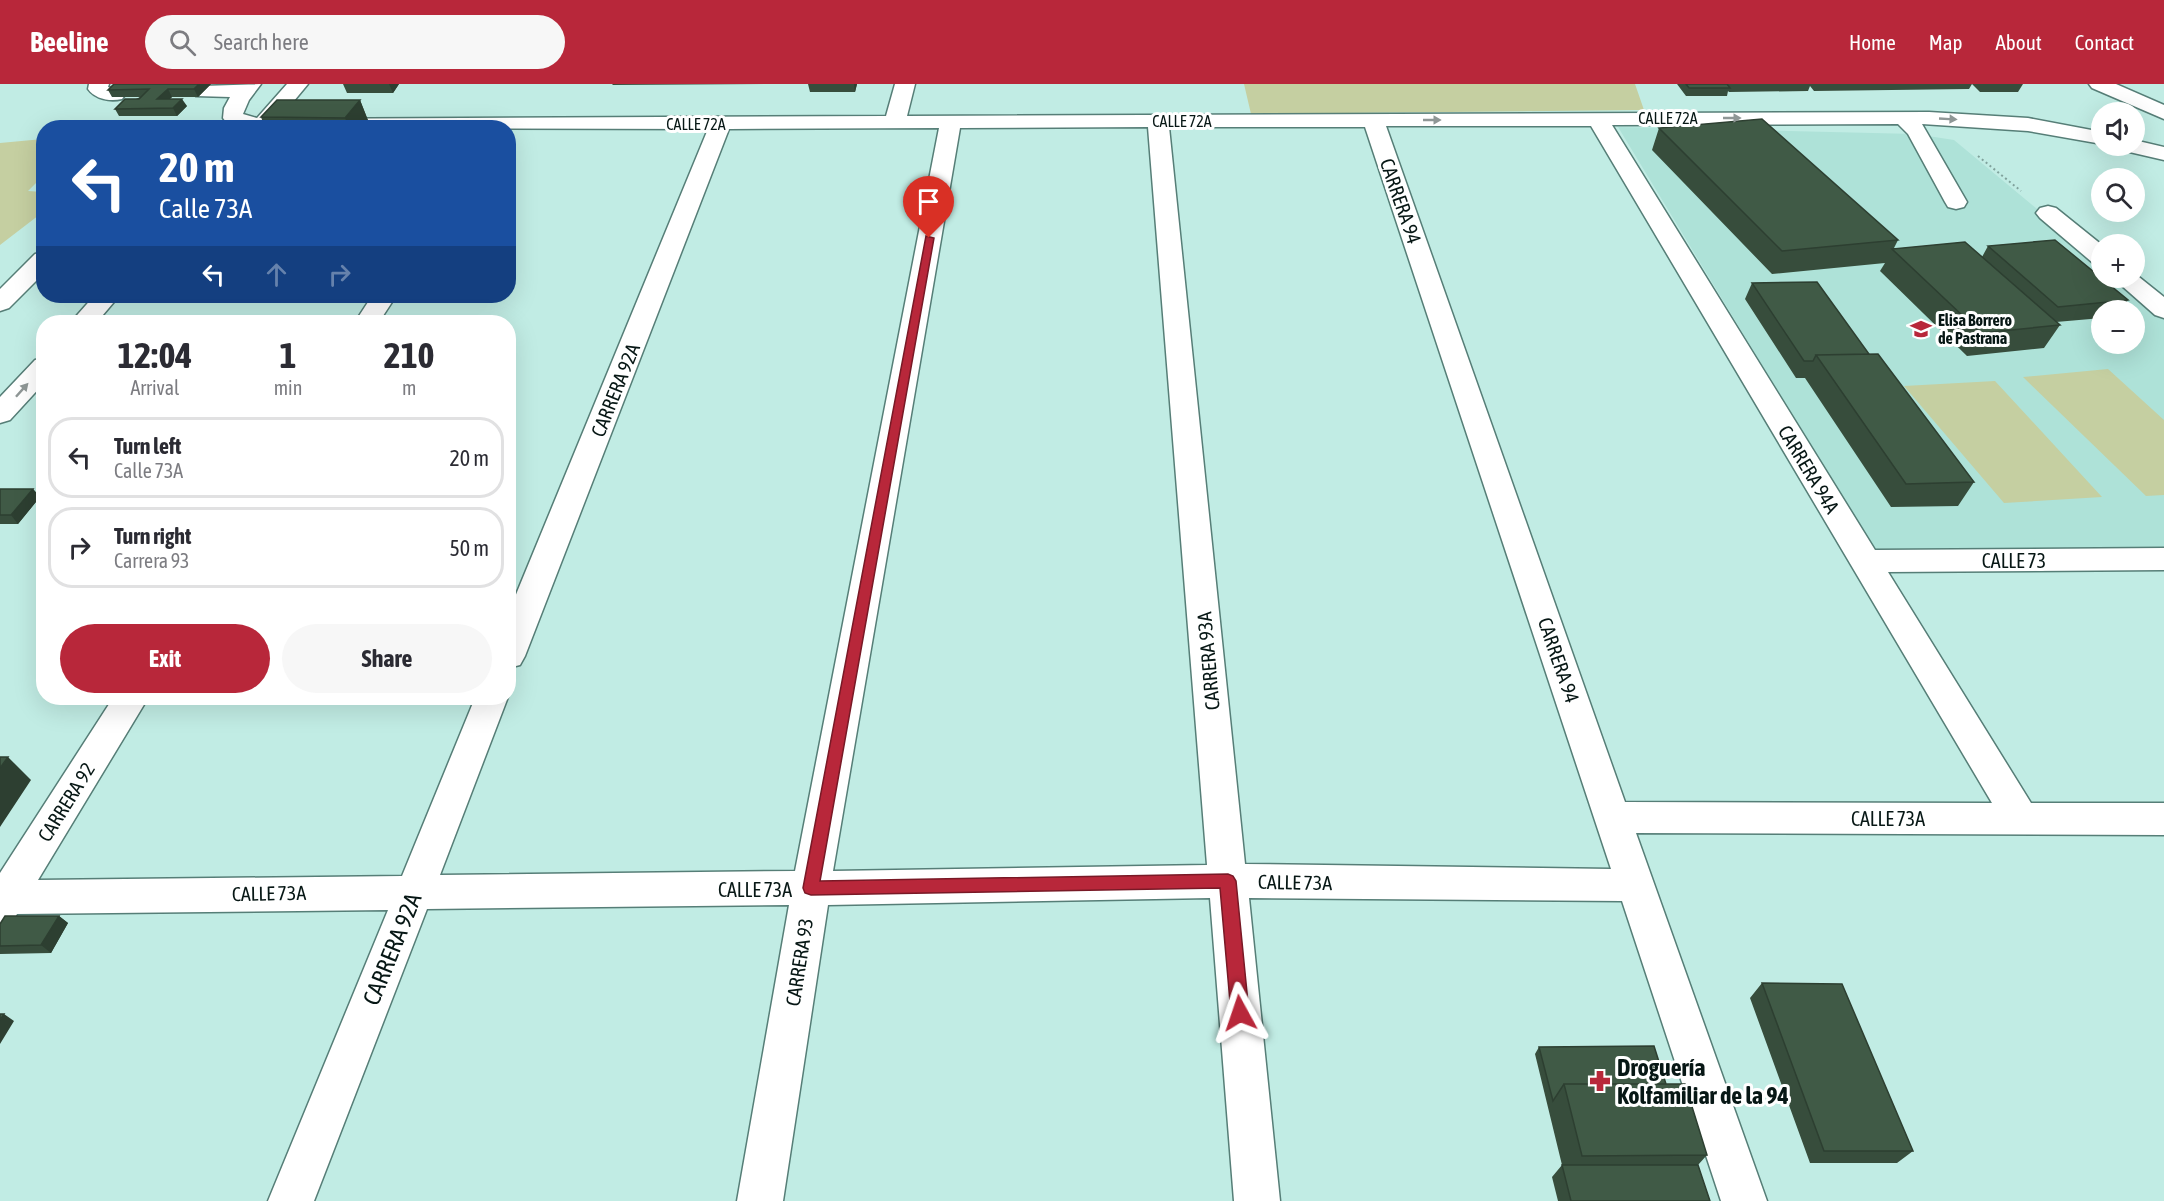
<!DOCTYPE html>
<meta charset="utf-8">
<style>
body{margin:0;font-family:"Asap Condensed",sans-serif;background:#f7f7f7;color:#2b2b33;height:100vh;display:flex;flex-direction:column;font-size:22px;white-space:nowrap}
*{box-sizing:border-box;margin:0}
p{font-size:20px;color:#7c7c81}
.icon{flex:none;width:33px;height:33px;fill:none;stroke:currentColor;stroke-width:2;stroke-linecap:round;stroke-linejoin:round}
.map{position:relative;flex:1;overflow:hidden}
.drawer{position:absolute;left:36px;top:231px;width:480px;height:390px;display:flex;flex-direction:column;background:#fff;border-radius:24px;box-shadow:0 6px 24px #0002}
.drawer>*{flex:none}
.banner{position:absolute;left:36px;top:36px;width:480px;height:183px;border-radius:24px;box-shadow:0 6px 24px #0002;background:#1a4fa0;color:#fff;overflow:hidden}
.tools{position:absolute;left:2091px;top:18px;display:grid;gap:12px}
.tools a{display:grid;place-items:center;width:54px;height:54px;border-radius:50%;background:#fff;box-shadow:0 6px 24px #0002;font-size:30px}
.pin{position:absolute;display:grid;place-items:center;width:51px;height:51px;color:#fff;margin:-62px -26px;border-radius:50% 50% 50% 0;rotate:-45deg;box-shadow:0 0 6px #0007}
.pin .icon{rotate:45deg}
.me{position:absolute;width:66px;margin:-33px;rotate:355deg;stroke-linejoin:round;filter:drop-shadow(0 0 4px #0008)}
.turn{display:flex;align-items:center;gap:21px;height:126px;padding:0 24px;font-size:27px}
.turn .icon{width:78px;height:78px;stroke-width:2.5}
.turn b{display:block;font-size:42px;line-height:51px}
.lanes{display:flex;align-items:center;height:57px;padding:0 24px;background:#0003;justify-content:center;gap:30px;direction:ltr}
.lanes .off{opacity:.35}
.eta{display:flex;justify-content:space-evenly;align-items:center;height:102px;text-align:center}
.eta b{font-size:36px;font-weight:700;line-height:42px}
.button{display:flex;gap:12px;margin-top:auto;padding:12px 24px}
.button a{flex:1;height:69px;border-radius:36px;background:#b8273a;color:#fff;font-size:24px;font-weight:700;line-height:69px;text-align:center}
.button a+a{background:#f7f7f7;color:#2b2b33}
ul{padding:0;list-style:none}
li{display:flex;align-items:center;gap:18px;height:81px;margin:0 12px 9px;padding:0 12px;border:3px solid #e1e1e2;border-radius:24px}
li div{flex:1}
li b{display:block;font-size:22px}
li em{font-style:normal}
header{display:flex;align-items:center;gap:36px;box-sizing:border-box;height:84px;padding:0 30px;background:#b8273a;color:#fff}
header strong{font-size:28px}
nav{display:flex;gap:33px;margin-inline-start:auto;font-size:21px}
.search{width:420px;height:54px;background:#f7f7f7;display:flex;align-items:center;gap:15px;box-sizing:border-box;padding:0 21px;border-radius:33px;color:#7c7c81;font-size:22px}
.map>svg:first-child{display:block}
.built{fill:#aee2d8;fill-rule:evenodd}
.green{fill:#c5cfa1}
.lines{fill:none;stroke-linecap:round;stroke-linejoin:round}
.minor-casing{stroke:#567e77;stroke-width:3}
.major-casing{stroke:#567e77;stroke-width:3}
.path{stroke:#80a29c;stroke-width:2;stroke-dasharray:2 3;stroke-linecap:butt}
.minor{fill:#fff;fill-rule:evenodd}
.major{fill:#fff;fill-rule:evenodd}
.wall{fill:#374d3c}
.shaded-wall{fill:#2d3f31}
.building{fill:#405a46;stroke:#2d3f31;stroke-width:1.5}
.oneway{fill:#8f9796}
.route{fill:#b8273a;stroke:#781926;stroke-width:1.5}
.labels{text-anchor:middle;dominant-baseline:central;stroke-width:6;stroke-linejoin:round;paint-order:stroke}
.far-street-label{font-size:16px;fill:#071715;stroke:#fff}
.far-poi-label{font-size:16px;font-weight:bold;fill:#071715;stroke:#fff;text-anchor:start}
.street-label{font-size:20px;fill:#071715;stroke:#fff}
.near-street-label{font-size:24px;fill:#071715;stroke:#fff}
.near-poi-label{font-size:24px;font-weight:bold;fill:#071715;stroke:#fff;text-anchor:start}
</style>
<header>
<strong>Beeline</strong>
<div class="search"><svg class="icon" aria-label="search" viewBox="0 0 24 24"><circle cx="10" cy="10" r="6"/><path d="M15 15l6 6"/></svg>Search here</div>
<nav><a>Home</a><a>Map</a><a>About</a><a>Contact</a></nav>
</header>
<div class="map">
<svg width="2164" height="1117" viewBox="0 0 2164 1117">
<rect width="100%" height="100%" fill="#c1ece4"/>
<path class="built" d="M 1618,43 L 1915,50 L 1954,56 L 2101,178 L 2102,194 L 2120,194 L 2164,230 L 2164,463 L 1874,466 ZM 2102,226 L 2134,226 L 2134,260 L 2102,260 Z"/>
<path class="green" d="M 1244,0 L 1635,0 L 1644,26 L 1251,30 Z
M 43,55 L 43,92 L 28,107 L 43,108 L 43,128 L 0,161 L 0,59 Z
M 2108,285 L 2164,336 L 2164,411 L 2146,412 L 2023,293 Z
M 1995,297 L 2102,413 L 2004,419 L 1904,302 Z"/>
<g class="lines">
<defs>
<path id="minor" d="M 89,0 L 109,0 L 108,3 L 122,7 L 125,11 L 122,15 C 110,18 95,15 88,5 Z
M 261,0 L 249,16 L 243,30 L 257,34 L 287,0 L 308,0 L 279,35 L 886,32 L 895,0 L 915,0 L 907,32 L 1929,28 L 2028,34 L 2102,48 L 2102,60 L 2028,47 L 1922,40 L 1967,118 L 1964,123 L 1956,125 L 1948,123 L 1945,118 L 1908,50 L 1898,40 L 1612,41 L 1875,466 L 2164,464 L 2164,486 L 1888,488 L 2031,719 L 2164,719 L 2164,751 L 1636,749 L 1767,1117 L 1721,1117 L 1622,817 L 1249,814 L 1280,1117 L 1234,1117 L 1210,814 L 828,821 L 783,1117 L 737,1117 L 789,821 L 427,825 L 314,1117 L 268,1117 L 388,826 L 17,830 L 14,835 L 0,840 L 0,789 L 113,614 L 148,614 L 38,796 L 402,792 L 475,614 L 508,613 L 440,791 L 795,787 L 939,44 L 729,45 L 525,572 L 520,581 L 508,584 L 508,530 L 708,45 L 246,44 L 226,38 L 223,34 L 224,24 L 230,13 L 196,12 L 193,8 L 196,4 L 203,2 ZM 1386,42 L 1591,42 L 1992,719 L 1625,718 ZM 1148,43 L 1207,781 L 833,787 L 960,44 ZM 1169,43 L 1365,43 L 1611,785 L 1245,780 Z
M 2134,56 L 2164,63 L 2164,76 L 2125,67 L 2123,62 L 2134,62 Z
M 2048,122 L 2056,124 L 2102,161 L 2102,181 L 2093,179 L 2040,134 L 2036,129 L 2040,124 Z
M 44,168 L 44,189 L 9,224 L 0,227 L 0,205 L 35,170 Z
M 2134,189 L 2164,213 L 2164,234 L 2155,231 L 2113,194 L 2134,194 Z
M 94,212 L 119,212 L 97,238 L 71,238 Z
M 372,212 L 396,212 L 379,238 L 355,238 Z
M 44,274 L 44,299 L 10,336 L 0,339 L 0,313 L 35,276 Z"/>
<path id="major" d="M 2089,0 L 2116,0 L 2164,21 L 2164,35 L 2092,4 Z"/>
</defs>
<use href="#minor" class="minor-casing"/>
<use href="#major" class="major-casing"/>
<path class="path" d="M 1978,72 L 2021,107"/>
<use href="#minor" class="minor"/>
<use href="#major" class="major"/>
</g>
<path class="wall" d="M 114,0 L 211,0 L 198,13 L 172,13 L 170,15 L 187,22 L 177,32 L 119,32 L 115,25 L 140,13 L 112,13 L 108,6 Z
M 343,0 L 432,0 L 399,0 L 393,9 L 347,9 Z
M 612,0 L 767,0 L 613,1 Z
M 808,0 L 857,0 L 855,8 L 810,8 Z
M 1677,0 L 1972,0 L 1969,5 L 1814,7 L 1810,2 L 1808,7 L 1729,8 L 1728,7 L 1727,12 L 1686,12 Z
M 1972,0 L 2023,0 L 2018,8 L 1980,8 Z
M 360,16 L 371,44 L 265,44 L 261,33 Z
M 1659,44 L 1898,156 L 1894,164 L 1982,173 L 1988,162 L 2128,216 L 2121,226 L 2102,226 L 2102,234 L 2056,238 L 2060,241 L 2044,264 L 1967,272 L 1880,187 L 1885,179 L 1772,190 L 1652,66 Z
M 1752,199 L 1869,270 L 1974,398 L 1958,422 L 1891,423 L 1805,294 L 1796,294 L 1745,215 Z
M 0,405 L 33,405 L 40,413 L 18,440 L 0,440 Z
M 59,832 L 68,839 L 51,869 L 0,870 L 0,840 Z
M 1762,899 L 1913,1067 L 1897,1079 L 1810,1079 L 1750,914 Z
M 1539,963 L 1666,1000 L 1707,1071 L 1698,1081 L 1710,1117 L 1558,1117 L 1552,1093 L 1562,1081 L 1535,970 Z"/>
<path class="shaded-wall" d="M 199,0 L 211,0 L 198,13 L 194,5 Z
M 389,0 L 399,0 L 393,9 Z
M 854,0 L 857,0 L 855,8 Z
M 168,5 L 172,13 L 162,22 L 157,15 Z
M 182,15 L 187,22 L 177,32 L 173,24 Z
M 360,16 L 371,44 L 349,44 L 345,34 Z
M 33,405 L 40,413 L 18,440 L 11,431 Z
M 8,673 L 31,696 L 0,743 L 0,684 Z
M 59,832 L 68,839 L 51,869 L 41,861 Z
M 4,930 L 14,937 L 0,960 L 0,936 Z"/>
<path class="building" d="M 114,0 L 199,0 L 194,5 L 168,5 L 157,15 L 182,15 L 173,24 L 115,25 L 125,15 L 139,15 L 149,5 L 108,6 Z
M 1686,0 L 1727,0 L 1730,4 L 1689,4 Z
M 277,16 L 360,16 L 345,34 L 261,33 Z
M 1762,35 L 1898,156 L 1782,167 L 1659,44 Z
M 2055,156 L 2128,216 L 2058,223 L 1988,162 Z
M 1965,158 L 2060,241 L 1981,249 L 1892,165 Z
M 1817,198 L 1869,270 L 1816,271 L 1813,277 L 1804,277 L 1752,199 Z
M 1878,270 L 1974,398 L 1906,400 L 1816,271 Z
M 0,405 L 33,405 L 11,431 L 0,431 Z
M 0,673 L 8,673 L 0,684 Z
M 5,832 L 59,832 L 41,861 L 0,862 L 0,840 Z
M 1762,899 L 1842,900 L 1913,1067 L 1824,1067 Z
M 0,930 L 4,930 L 0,936 Z
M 1654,962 L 1666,1000 L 1564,1000 L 1553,1017 L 1539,963 Z
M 1564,1000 L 1685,1000 L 1707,1071 L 1582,1072 Z
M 1562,1081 L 1698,1081 L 1710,1117 L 1571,1117 Z"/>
<defs><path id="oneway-solid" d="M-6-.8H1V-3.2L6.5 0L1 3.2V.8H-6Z" transform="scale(1.5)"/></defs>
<g class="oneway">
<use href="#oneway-solid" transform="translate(1732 34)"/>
<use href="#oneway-solid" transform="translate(1948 35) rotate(3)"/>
<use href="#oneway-solid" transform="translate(1432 36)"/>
<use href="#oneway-solid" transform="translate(22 306) rotate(-48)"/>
</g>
<path class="route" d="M 926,152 L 934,154 L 820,797 L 1228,790 L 1233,792 L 1236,797 L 1249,929 L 1246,935 L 1240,937 L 1234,935 L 1231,929 L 1220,804 L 811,811 L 805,809 L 803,804 Z"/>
<defs>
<symbol id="school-bare" viewBox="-9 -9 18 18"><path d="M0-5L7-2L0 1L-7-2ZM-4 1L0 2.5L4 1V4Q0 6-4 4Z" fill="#b8273a" stroke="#fff" stroke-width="2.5" paint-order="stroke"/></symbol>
<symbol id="pharmacy-bare" viewBox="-9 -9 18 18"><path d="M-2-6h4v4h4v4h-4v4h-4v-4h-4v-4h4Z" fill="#b8273a" stroke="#fff" stroke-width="2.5" paint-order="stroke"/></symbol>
</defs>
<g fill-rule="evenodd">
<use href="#school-bare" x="1906" y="230" width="30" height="30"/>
<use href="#pharmacy-bare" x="1585" y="982" width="30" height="30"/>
</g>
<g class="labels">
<g class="far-street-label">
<text x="1668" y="34">CALLE 72A</text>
<text x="1182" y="37">CALLE 72A</text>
<text x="696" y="40">CALLE 72A</text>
</g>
<g class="far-poi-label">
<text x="1938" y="236">Elisa Borrero<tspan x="1938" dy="18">de Pastrana</tspan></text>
</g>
<g class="street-label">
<text transform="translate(1401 117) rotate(71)">CARRERA 94</text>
<text transform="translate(615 306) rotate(-68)">CARRERA 92A</text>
<text transform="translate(1809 385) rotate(59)">CARRERA 94A</text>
<text x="2014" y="476">CALLE 73</text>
<text transform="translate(1559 576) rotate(71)">CARRERA 94</text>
<text transform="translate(1208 577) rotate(-95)">CARRERA 93A</text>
<text transform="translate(66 718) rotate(-58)">CARRERA 92</text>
<text x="1888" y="734">CALLE 73A</text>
<text transform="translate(1295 798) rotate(1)">CALLE 73A</text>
<text x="755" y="805">CALLE 73A</text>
<text transform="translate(269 809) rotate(-1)">CALLE 73A</text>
<text transform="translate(799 878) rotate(-81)">CARRERA 93</text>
</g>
<g class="near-street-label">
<text transform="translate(392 865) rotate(-68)">CARRERA 92A</text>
</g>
<g class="near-poi-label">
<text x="1617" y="983">Droguería<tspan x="1617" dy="28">Kolfamiliar de la 94</tspan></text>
</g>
</g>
</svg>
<div class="tools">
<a><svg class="icon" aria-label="sound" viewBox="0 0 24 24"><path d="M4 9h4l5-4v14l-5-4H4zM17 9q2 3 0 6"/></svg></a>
<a><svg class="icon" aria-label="search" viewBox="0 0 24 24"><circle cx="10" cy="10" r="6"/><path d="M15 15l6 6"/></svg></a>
<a>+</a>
<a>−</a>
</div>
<div class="pin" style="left:929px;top:154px;background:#d93025"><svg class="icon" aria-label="arrive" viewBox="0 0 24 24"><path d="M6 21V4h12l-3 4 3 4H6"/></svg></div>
<svg class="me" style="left:1240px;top:929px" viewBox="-20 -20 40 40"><path d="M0-17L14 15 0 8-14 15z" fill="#b8273a" stroke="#fff" stroke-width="4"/></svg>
<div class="banner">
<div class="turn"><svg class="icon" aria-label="left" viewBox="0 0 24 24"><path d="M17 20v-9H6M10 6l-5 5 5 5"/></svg><div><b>20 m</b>Calle 73A</div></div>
<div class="lanes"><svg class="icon" aria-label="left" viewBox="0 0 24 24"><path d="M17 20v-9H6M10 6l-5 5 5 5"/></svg><svg class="icon off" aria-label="ahead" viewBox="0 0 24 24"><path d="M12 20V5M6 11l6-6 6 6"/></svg><svg class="icon off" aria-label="right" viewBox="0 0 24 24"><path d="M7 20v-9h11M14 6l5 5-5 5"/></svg></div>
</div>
<section class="drawer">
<div class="eta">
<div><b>12:04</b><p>Arrival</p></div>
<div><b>1</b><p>min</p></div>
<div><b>210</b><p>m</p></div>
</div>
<ul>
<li><svg class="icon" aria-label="left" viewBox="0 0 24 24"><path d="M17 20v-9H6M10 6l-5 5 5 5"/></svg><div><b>Turn left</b><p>Calle 73A</p></div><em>20 m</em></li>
<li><svg class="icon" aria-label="right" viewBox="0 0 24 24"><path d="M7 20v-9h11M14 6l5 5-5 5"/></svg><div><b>Turn right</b><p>Carrera 93</p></div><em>50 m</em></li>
</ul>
<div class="button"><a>Exit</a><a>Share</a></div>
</section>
</div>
